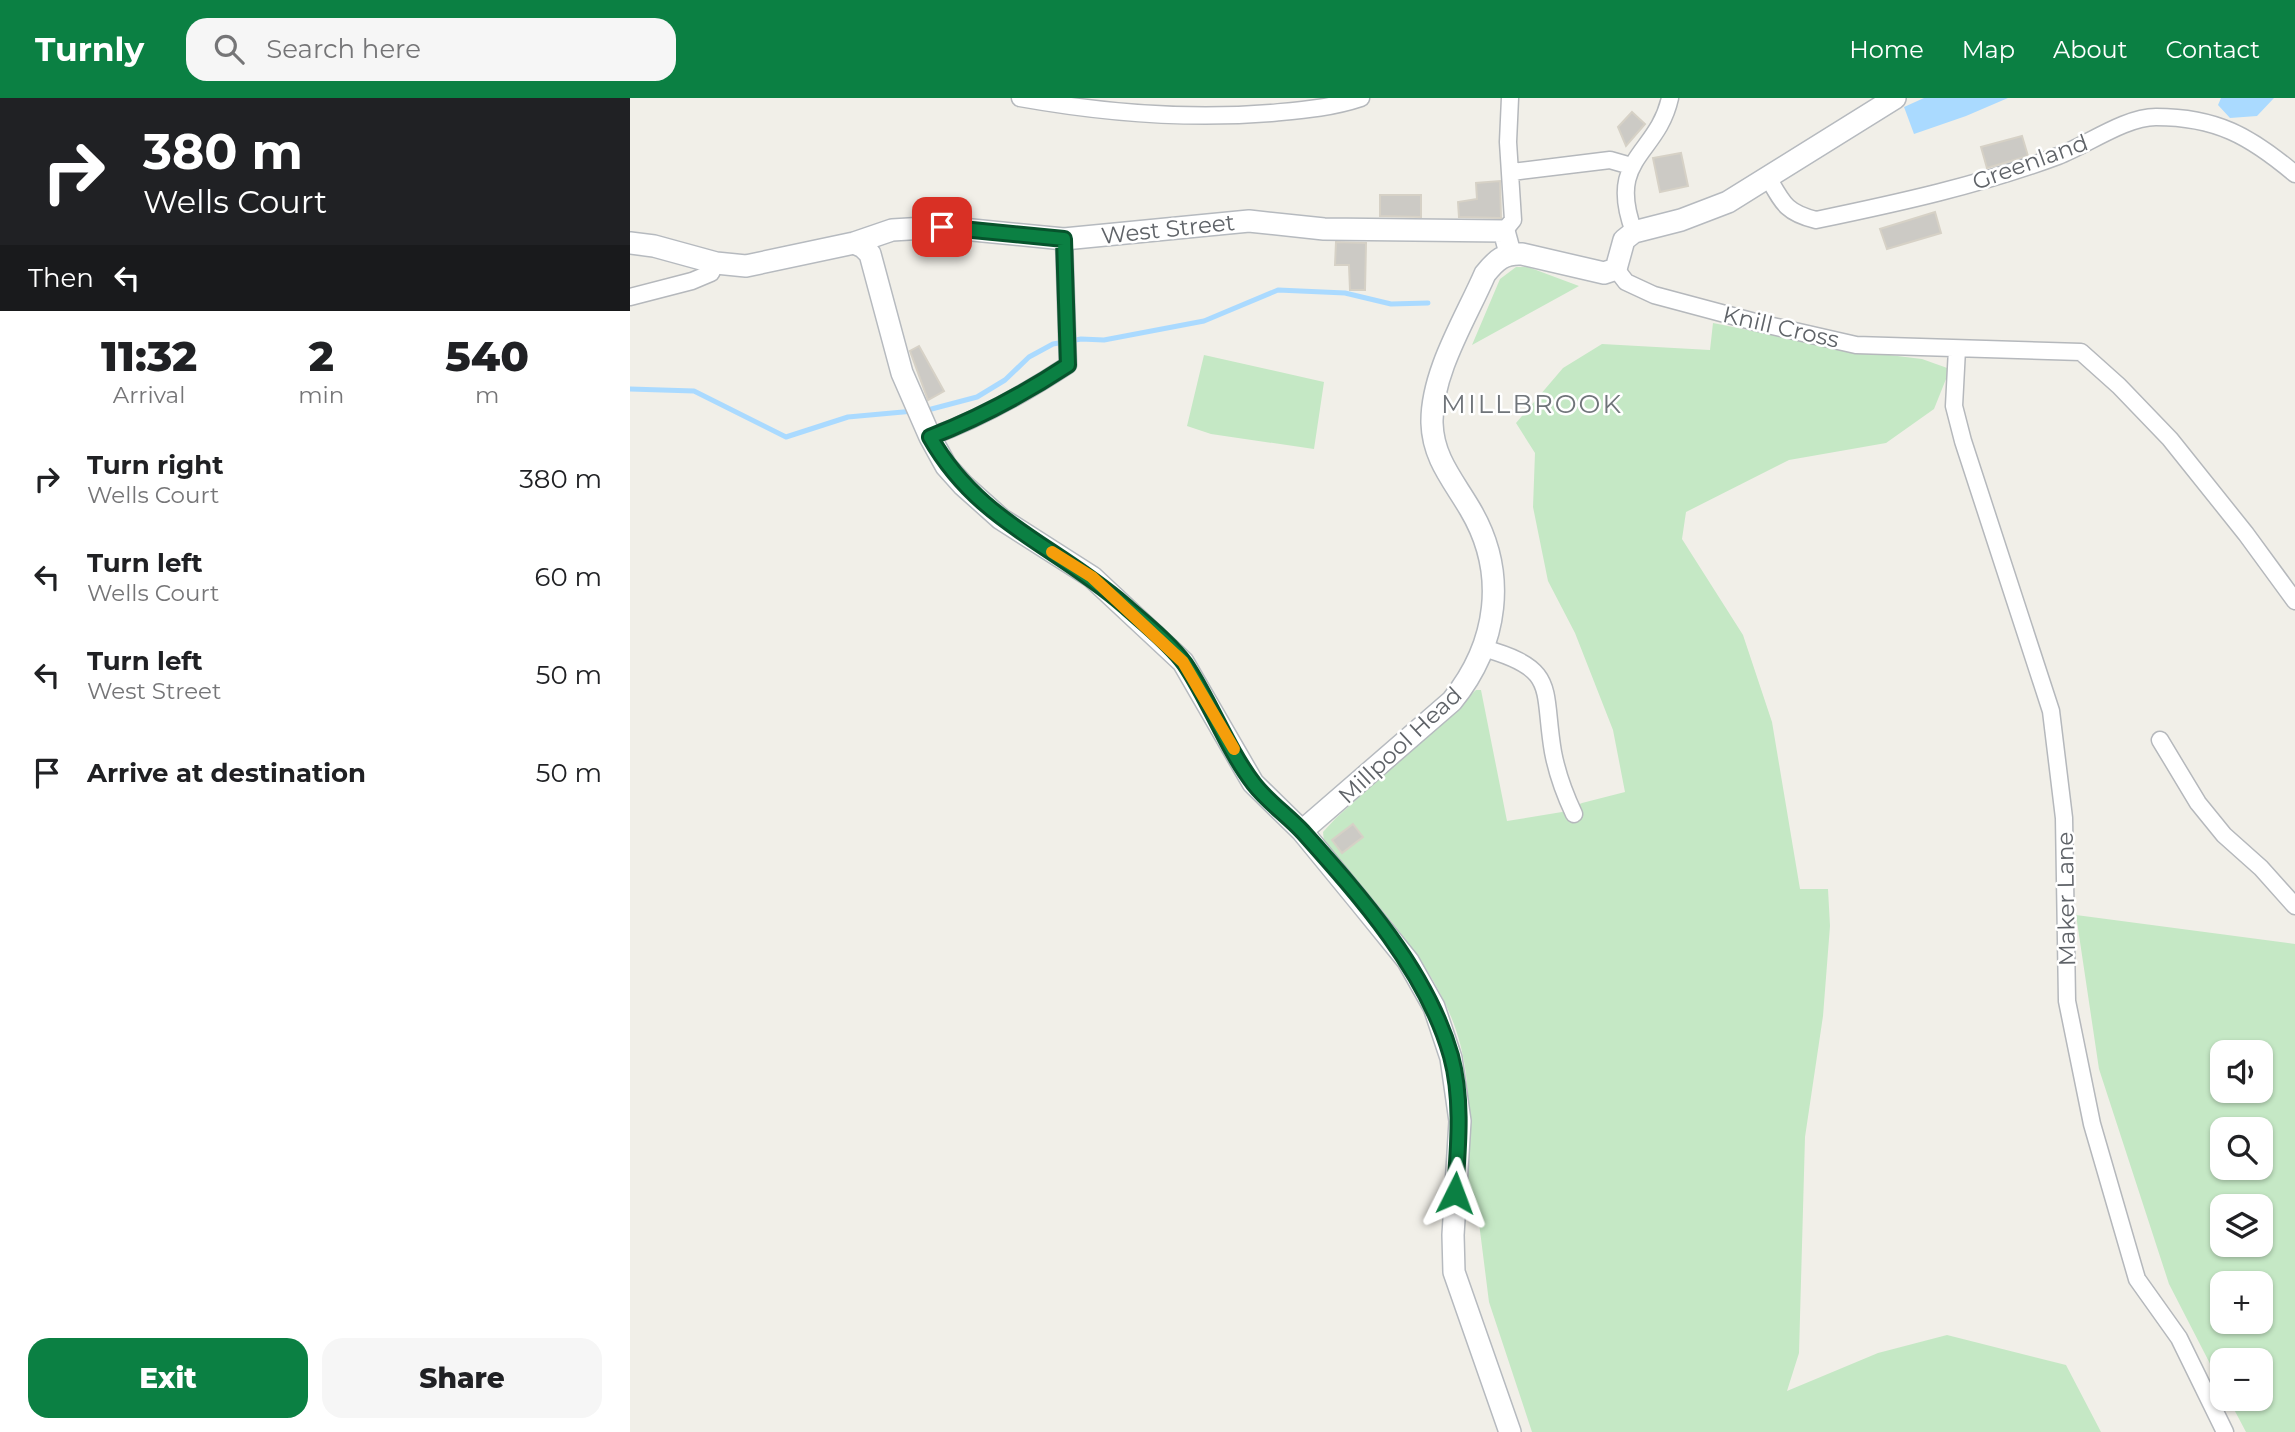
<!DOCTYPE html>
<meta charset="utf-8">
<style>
body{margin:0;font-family:Montserrat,sans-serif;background:#f6f6f6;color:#202124;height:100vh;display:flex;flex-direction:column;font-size:26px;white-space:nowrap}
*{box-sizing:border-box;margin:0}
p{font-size:23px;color:#757577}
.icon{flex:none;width:38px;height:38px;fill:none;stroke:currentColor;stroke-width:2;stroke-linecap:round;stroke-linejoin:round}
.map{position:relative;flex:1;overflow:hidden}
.drawer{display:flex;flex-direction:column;background:#fff;width:630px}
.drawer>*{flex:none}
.top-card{background:#202124;color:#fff;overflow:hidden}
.tools{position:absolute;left:1580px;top:942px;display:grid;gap:14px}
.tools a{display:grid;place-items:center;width:63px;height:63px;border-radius:14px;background:#fff;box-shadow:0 2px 5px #0004;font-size:35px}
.pin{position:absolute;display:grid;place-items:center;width:60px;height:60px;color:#fff;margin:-30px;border-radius:14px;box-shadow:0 4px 10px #0006}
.me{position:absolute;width:77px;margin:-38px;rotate:3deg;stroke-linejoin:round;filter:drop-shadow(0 0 5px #0008)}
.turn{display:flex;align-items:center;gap:24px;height:147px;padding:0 28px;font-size:32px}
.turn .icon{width:91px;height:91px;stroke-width:2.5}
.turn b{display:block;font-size:49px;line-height:60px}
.then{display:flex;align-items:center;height:66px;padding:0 28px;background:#0003;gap:14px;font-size:26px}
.eta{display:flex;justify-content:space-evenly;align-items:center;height:119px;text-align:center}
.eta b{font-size:42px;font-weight:800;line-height:49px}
.primary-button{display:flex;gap:14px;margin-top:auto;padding:14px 28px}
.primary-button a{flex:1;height:80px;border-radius:21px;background:#0b8043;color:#fff;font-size:28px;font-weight:800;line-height:80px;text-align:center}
.primary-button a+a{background:#f6f6f6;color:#202124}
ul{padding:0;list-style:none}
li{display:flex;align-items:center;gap:21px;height:98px;padding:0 28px}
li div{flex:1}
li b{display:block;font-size:26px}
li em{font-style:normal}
header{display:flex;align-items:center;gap:42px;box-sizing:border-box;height:98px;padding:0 35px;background:#0b8043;color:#fff}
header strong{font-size:33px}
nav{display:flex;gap:38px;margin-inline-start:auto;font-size:24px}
.search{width:490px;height:63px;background:#f6f6f6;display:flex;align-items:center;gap:18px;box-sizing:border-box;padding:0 24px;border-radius:21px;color:#757577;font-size:26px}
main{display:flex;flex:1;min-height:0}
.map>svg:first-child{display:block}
.green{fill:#c5e8c5;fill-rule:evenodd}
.water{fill:#aadaff}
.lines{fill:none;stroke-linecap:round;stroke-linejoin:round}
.stream{stroke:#aadaff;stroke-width:5}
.building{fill:#cccac5;stroke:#d6d1c6;stroke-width:2}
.street-casing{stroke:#b5b8bc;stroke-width:19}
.secondary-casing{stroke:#b6babf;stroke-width:24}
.street{stroke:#fff;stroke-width:16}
.secondary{stroke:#fff;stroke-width:21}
.route-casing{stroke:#07532c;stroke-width:18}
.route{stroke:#0b8043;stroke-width:12}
.slow{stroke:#f59e0b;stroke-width:12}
.labels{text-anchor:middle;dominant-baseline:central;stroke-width:5;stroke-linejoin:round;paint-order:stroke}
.street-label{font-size:23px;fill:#5f6368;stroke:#fff}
.quarter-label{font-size:26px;letter-spacing:2px;fill:#70757a;stroke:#fff}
</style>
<header>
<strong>Turnly</strong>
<div class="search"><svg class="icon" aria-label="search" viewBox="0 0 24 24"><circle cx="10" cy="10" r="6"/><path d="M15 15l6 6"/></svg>Search here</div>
<nav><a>Home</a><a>Map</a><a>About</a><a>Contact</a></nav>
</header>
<main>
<section class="drawer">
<div class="top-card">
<div class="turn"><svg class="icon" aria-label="right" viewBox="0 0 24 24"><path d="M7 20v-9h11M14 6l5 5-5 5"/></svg><div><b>380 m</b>Wells Court</div></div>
<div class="then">Then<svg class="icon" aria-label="left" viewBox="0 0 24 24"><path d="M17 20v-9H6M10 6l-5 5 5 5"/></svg></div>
</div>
<div class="eta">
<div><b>11:32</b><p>Arrival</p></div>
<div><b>2</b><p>min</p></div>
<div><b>540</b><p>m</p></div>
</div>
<ul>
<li><svg class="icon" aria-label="right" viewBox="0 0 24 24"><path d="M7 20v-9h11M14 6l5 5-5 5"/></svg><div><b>Turn right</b><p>Wells Court</p></div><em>380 m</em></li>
<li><svg class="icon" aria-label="left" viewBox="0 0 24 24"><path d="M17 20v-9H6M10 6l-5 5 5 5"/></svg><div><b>Turn left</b><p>Wells Court</p></div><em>60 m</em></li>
<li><svg class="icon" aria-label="left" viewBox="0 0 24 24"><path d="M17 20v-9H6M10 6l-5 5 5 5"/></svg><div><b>Turn left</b><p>West Street</p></div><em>50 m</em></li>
<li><svg class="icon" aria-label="arrive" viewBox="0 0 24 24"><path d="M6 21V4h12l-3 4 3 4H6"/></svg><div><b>Arrive at destination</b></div><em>50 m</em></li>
</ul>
<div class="primary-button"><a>Exit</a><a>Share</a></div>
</section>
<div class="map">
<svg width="1665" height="1334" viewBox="0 0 1665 1334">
<rect width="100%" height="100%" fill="#f1efe8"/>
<path class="green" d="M 886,169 L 898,169 L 949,188 L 842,247 L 870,181 Z
M 1083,225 L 1218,252 L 1292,261 L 1320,271 L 1304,311 L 1256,345 L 1159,362 L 1056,414 L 1052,441 L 1113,537 L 1142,624 L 1170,791 L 1198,791 L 1200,828 L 1193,918 L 1175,1039 L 1169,1255 L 1157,1293 L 1248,1255 L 1317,1237 L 1436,1267 L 1471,1334 L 902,1334 L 859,1204 L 847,1109 L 839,1105 L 837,1100 C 838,1059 841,1019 836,977 C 826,883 751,813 694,744 L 693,734 L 706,720 L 846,592 L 851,592 L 877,723 L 932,714 L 952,705 L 995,694 L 983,632 L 945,535 L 918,483 L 903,409 L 905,355 L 886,325 L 933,270 L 972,246 L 1080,252 Z
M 574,257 L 694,284 L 684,351 L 581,336 L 557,328 Z
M 1446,817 L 1665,846 L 1665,1334 L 1616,1334 L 1598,1300 L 1631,1300 L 1631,1262 L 1592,1262 L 1592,1289 L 1539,1186 L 1469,971 ZM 1592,954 L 1631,954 L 1631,992 L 1592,992 ZM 1592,1031 L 1631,1031 L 1631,1069 L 1592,1069 ZM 1592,1108 L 1631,1108 L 1631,1146 L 1592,1146 ZM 1592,1185 L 1631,1185 L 1631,1223 L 1592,1223 Z"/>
<path class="water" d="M 1294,0 L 1378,0 L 1336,18 L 1284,36 L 1274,9 Z
M 1591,0 L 1644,0 L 1627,18 L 1600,20 L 1588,7 Z"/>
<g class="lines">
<path class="stream" d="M 0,291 L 64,293 L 156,339 L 218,319 L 284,313
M 294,313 L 347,299 L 375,282 L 399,259 L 423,246 L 451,241 L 474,242 L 574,223 L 648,192 L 715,195 L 761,206 L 798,205"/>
</g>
<path class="building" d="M 1002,14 L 1015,26 L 996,48 L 988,29 Z
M 1392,38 L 1398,58 L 1357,70 L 1351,49 Z
M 1051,55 L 1058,88 L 1030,94 L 1023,60 Z
M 870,83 L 871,120 L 829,119 L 828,104 L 847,101 L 846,85 Z
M 750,97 L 791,97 L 791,119 L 750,118 Z
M 1305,114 L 1311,135 L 1257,151 L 1250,131 Z
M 706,144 L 736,145 L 735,192 L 720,192 L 719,167 L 705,167 Z
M 289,248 L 314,293 L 298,302 L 280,253 Z
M 723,726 L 733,739 L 712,755 L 702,742 Z"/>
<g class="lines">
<defs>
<path id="street" d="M 390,0 C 474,15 556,22 641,15 C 673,12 701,10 731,0
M 882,74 L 980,62 L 1001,68
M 1139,81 C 1153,106 1157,115 1186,122 C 1268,105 1350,87 1428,58 C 1457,47 1495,19 1526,19 C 1586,19 1620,38 1665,76
M 874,133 L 883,122 L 878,44 L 880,0
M 1004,134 C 976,59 1027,58 1040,0
M 986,171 L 996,184 L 1024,197 L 1125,224 L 1226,247 L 1451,254 L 1489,288 L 1540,341 L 1616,436 L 1665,503
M 0,199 L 62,183 L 81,175 L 86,165
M 1327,251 L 1324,308 L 1333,343 L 1421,613 L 1434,720 L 1437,903 L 1462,1026 L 1507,1181 L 1549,1240 L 1595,1334
M 300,339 C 349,321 394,296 438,267 L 434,141
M 853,550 C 929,571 912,590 923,654 C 927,675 935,697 944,716
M 1530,642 L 1568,705 L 1594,737 L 1631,770 L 1665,808"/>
<path id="secondary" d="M 0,145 L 24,148 L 86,165 L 116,168 L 224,145 L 262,132 L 312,129 L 434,141 L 619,123 L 694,131 L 874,133 L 880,155
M 224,145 L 233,149 L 240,156 L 272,275 L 300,339 L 316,368 L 333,387 L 371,421 L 462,479 L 553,564 L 623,685 L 672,733 L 731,805 L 778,863 L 804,909 L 821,960 L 830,1023 L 823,1137 L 824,1174 L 880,1334
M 672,733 L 822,603 C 868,546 878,475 840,411 C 823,382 803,360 802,325 C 801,275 836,220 855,176 C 866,162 874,155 892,156 L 974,175 L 986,171 L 994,142 L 1004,134 L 1051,122 L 1098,104 L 1265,0"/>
</defs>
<use href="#street" class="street-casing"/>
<use href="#secondary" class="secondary-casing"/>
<use href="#street" class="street"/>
<use href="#secondary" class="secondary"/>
</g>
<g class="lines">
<defs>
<path id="route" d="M 312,129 L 434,141 L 438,267 C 394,296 349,320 300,339 C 348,424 424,446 494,507 C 512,523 541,546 555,566 C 580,603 597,651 624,686 C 638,704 657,717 673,734 C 731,799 797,873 821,958 C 833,1002 828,1050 825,1095"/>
</defs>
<use href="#route" class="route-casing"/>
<use href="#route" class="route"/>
<path class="slow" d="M 422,454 L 462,479 L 553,564 L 604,651"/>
</g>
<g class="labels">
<g class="street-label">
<text transform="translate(1400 64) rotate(-20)">Greenland</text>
<text transform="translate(538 131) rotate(-6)">West Street</text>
<text transform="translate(1151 229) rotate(13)">Knill Cross</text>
<text transform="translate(770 647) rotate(-43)">Millpool Head</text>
<text transform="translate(1436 801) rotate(-91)">Maker Lane</text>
</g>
<g class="quarter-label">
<text x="902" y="306">MILLBROOK</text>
</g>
</g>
</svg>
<div class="tools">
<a><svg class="icon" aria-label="sound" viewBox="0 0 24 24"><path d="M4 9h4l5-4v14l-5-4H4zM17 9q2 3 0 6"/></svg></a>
<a><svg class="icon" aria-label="search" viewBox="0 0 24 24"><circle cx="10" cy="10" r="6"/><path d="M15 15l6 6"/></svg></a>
<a><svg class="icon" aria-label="layers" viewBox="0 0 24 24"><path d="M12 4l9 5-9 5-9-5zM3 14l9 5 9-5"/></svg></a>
<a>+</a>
<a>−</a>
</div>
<div class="pin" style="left:312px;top:129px;background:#d93025"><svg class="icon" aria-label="arrive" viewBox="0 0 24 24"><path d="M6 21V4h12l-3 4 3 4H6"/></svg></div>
<svg class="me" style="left:825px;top:1095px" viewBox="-20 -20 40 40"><path d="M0-17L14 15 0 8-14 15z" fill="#0b8043" stroke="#fff" stroke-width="4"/></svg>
</div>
</main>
